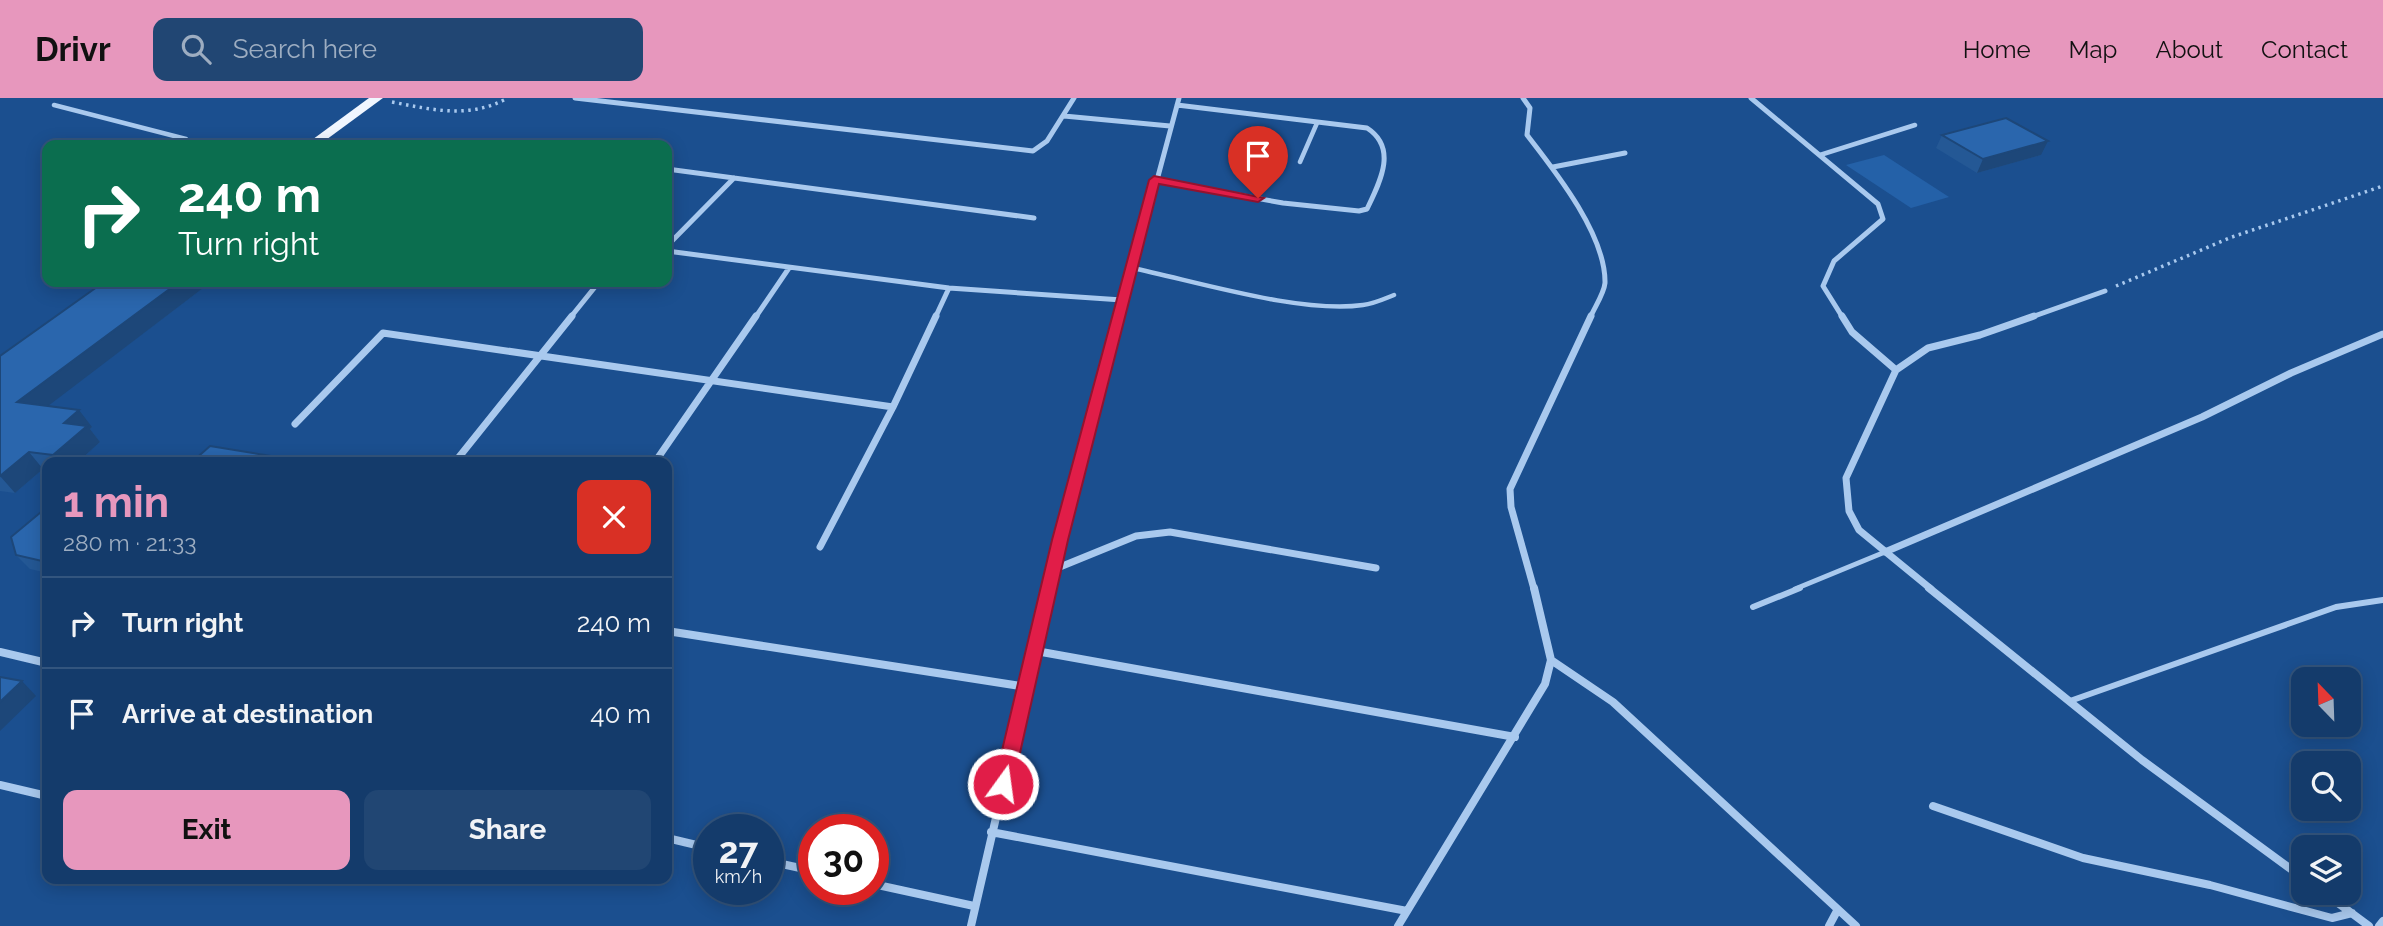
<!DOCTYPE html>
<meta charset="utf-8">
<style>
body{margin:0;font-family:Raleway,sans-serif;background:#214673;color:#f1f3f6;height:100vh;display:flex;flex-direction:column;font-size:26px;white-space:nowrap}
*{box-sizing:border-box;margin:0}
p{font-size:23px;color:#9dadc1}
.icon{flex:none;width:38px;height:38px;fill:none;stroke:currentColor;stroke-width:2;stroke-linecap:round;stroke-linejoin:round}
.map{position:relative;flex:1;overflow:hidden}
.drawer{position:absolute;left:42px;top:359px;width:630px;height:427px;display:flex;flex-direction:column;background:#143b6b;border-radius:14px;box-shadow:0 4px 18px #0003,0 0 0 2px #33557e}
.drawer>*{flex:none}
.guide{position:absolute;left:42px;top:42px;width:630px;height:147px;border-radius:14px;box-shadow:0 4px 18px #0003,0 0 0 2px #33557e;background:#0b6e4f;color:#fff;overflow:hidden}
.needle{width:46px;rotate:337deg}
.buttons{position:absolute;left:2291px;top:569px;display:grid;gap:14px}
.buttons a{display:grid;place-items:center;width:70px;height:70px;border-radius:14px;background:#143b6b;box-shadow:0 4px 18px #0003,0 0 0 2px #33557e;font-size:35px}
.speed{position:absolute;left:693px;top:716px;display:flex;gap:14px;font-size:35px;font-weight:700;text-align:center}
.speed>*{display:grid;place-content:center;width:91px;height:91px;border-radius:50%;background:#143b6b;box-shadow:0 4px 18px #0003,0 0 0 2px #33557e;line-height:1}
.speed small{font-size:18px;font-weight:400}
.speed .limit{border:10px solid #d22;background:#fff;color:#111}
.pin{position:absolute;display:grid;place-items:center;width:60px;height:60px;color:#fff;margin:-72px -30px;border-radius:50% 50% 50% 0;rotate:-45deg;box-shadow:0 0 7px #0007}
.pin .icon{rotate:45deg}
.me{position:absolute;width:77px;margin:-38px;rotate:14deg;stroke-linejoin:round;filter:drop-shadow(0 0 5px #0008)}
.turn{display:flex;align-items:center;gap:24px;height:147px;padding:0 21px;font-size:32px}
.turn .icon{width:91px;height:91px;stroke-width:2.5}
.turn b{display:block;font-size:49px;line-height:60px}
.round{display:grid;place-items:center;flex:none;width:74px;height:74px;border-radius:14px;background:#214673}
.summary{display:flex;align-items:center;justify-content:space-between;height:119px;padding:0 21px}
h1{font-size:42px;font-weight:700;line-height:52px;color:#e797bd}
.primary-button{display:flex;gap:14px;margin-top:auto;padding:14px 21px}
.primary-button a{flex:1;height:80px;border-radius:14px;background:#e797bd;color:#111;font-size:28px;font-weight:700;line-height:80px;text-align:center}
.primary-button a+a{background:#214673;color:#f1f3f6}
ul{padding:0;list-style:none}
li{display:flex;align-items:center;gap:21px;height:91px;padding:0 21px;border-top:2px solid #33557e}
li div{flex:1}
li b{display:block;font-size:26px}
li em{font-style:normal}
header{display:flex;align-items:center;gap:42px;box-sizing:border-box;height:98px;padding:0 35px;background:#e797bd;color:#111}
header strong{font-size:33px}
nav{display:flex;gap:38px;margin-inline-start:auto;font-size:24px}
.search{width:490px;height:63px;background:#214673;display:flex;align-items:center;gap:18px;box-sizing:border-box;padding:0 24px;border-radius:14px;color:#9dadc1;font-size:26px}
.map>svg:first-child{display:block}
.green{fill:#2461a8}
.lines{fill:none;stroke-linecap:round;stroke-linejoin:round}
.path{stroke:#a9c9ee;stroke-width:3.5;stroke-dasharray:2.5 4.5;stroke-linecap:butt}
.lane-far2{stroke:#a9c9ee;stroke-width:4.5}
.lane-far1{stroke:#a9c9ee;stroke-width:5}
.lane{stroke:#a9c9ee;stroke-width:6}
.street-far2{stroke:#a9c9ee;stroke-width:5}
.street-far1{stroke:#a9c9ee;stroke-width:7}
.street{stroke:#a9c9ee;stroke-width:8}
.primary{fill:#f0f6ff;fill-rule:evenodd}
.wall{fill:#245895}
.shaded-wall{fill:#1d4779}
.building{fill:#2a66ad;stroke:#1d4779;stroke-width:2}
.route{fill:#e11d48;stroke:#92132f;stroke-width:2}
</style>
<header>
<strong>Drivr</strong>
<div class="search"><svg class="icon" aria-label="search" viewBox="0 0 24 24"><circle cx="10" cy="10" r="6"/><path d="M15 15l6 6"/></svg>Search here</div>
<nav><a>Home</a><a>Map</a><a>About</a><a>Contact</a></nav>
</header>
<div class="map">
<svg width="2383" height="828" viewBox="0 0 2383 828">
<rect width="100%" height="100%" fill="#1b4f8f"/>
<path class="green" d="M 1884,57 L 1949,99 L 1911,110 L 1846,67 Z"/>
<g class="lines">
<path class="path" d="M 392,4 C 434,12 469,21 508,0
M 2116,188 L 2232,139 L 2383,88"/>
<path class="lane-far2" d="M 54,7 L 186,41 L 190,47
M 1820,57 L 1915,27
M 1300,64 L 1317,25
M 1132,170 C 1195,183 1301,216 1363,207 C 1373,206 1384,201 1394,197"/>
<path class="lane-far1" d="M 1795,491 L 1885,454"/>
<path class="lane" d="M 1753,509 L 1800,490
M 2070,603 L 2336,509 L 2383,502"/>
<path class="street-far2" d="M 575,0 L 1033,53 L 1047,43 L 1074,0
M 1523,0 L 1530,10 L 1527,37 C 1555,73 1606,137 1605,185 C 1604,196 1594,210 1590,220
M 1751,0 L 1878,106 L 1883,121 L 1834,163 L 1823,188 L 1843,220
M 1064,18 L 1170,28
M 1553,69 L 1625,55
M 667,71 L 1034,120
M 1154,82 L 1283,105 L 1359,113 L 1367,111 C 1380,84 1398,50 1367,30 L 1177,7
M 667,148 L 734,80
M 667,153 L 949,190 L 1122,202
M 570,220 L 599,184
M 755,220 L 789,170
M 935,220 L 949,190
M 1120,220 L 1179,0
M 2029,220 L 2105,193"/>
<path class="street-far1" d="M 1842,218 L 1852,234 L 1896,272
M 295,326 L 383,235 L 893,309
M 455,364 L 572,218
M 655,364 L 756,218
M 820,449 L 893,309 L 936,218
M 1885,454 L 2202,319 L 2291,275 L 2383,236
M 1055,471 L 1136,438 L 1170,434 L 1376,470
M 1049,491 L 1120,218
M 1534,491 L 1511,409 L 1510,391 L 1591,218
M 1931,491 L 1859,432 L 1849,413 L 1846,380 L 1896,272 L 1928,250 L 1980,237 L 2034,218"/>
<path class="street" d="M 1929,490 L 2142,662 L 2303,780
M 667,533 L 1027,589
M 1036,553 L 1515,639
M 0,554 L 47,565
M 1551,562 L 1613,604 L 1856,828
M 0,687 L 47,698
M 1933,708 L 2083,760 L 2210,787 L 2332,820 L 2352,815
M 991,734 L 1407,813
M 667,740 L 709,750
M 768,763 L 814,773
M 873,786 L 974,808
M 2323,794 L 2369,828
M 971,828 L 1049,490
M 1398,828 L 1545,586 L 1551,562 L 1534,490
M 1829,828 L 1837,813
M 2379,828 L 2383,823"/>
<path class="primary" d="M 369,0 L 383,0 L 319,47 L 305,47 Z"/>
</g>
<path class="wall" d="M 1942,37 L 2041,57 L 1977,75 L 1936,50 Z
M 211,184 L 47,308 L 92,329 L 90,331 L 100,344 L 78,364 L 47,364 L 47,372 L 43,371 L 15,395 L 0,393 L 0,258 Z
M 47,409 L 47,475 L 30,471 L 16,457 Z"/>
<path class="shaded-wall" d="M 2048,43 L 2041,57 L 1977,75 L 1983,61 Z
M 179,184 L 211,184 L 31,321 L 17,304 Z
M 79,312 L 92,329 L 90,331 L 100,344 L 78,364 L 58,364 L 53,357 L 64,325 Z
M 29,354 L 43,371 L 15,395 L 0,378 Z
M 47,461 L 47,469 L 42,463 Z
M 22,583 L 36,598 L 0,633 L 0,604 Z"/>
<path class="building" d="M 2006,20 L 2048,43 L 1983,61 L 1942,37 Z
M 104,184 L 179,184 L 17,304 L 79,312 L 64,325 L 87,328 L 53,357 L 29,354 L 0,378 L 0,258 Z
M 210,348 L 289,361 L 286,364 L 192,364 Z
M 47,409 L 47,461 L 42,463 L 16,457 L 11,439 Z
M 0,579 L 22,583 L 0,604 Z"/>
<path class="route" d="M 1154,78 L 1264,100 L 1258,104 L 1159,86 L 1068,442 L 1013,686 L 1010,692 L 997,692 L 994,686 L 1052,442 L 1149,82 Z"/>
</svg>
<div class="buttons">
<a><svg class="needle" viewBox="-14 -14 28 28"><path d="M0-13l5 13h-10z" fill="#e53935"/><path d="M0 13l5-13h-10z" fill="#9dadc1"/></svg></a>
<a><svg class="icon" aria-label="search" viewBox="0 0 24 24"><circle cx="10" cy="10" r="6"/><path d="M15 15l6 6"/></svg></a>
<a><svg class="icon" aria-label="layers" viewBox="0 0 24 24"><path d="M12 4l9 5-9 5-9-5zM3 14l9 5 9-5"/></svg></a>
</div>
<div class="speed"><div>27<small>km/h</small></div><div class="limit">30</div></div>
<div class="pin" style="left:1258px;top:100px;background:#d93025"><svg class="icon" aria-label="arrive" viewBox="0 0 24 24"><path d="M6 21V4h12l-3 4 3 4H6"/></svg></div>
<svg class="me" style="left:1003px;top:686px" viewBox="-20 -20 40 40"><circle r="17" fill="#e11d48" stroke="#fff" stroke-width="3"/><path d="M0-11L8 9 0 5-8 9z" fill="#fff"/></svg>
<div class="guide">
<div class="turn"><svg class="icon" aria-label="right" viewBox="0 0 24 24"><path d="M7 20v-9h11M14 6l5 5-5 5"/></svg><div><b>240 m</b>Turn right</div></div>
</div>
<section class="drawer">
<div class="summary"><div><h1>1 min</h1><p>280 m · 21:33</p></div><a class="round" style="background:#d93025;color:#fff"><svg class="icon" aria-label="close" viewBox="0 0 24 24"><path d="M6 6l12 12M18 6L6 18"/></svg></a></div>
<ul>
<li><svg class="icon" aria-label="right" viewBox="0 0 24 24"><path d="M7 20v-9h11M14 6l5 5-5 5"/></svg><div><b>Turn right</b></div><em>240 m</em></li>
<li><svg class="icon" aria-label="arrive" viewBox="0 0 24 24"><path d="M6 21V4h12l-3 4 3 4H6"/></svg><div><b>Arrive at destination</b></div><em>40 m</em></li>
</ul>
<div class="primary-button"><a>Exit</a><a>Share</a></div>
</section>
</div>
